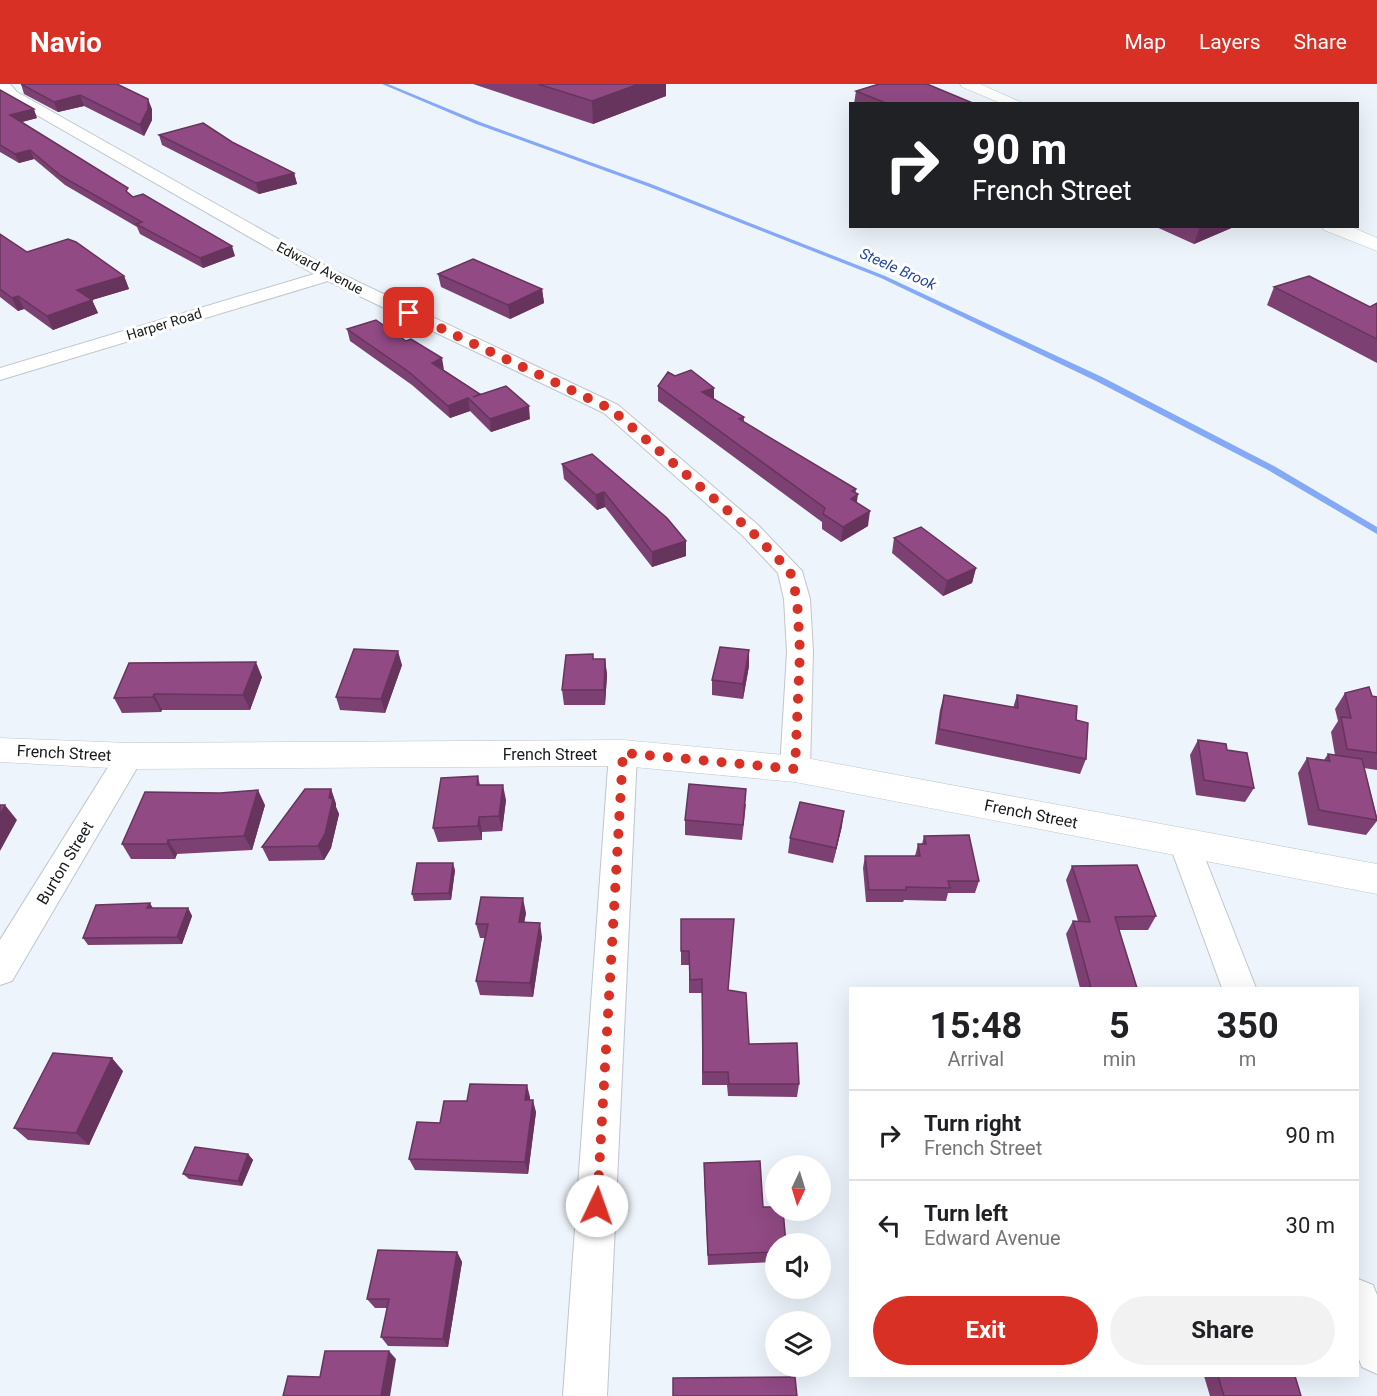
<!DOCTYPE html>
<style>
body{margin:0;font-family:Roboto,sans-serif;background:#f2f2f2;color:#202124;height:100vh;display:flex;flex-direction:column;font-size:22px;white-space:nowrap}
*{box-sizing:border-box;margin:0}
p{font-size:20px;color:#757577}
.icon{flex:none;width:33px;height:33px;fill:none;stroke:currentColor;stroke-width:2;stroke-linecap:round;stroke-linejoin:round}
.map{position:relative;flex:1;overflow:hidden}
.details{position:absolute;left:849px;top:903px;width:510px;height:390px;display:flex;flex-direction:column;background:#fff;border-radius:0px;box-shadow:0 6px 24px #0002}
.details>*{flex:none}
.top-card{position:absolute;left:849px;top:18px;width:510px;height:126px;border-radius:0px;box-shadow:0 6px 24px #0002;background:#202124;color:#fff;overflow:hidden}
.needle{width:39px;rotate:184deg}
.tools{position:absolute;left:765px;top:1071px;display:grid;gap:12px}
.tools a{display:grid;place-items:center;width:66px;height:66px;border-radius:50%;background:#fff;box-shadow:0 6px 24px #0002;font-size:30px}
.pin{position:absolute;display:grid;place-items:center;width:51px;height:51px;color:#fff;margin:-26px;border-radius:12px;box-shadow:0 3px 9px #0006}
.me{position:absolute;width:66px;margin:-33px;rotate:3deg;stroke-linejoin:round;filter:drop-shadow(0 0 4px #0008)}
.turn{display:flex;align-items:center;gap:21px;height:126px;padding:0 24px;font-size:27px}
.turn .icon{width:78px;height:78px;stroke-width:2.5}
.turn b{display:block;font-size:42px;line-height:51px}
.eta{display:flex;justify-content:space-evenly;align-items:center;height:102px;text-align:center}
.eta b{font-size:36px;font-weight:700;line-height:42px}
.primary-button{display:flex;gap:12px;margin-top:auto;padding:12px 24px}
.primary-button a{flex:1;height:69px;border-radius:36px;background:#d93025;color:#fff;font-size:24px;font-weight:700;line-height:69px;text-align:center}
.primary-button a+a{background:#f2f2f2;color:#202124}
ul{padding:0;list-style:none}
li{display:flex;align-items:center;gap:18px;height:90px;padding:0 24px;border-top:2px solid #e0e0e0}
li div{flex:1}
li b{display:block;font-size:22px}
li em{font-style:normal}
header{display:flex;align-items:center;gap:36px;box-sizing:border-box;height:84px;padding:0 30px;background:#d93025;color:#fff}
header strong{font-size:28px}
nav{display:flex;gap:33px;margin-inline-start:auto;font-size:21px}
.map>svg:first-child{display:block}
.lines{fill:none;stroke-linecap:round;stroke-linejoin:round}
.stream{fill:#83a9f7;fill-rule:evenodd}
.minor-casing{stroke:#bfc6cc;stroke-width:2}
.tertiary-casing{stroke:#bfc6cc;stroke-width:1}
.primary-casing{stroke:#bfc6cc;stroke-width:1}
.minor{fill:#fff;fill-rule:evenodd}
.tertiary{fill:#fff;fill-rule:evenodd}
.primary{fill:#fff;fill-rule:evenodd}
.wall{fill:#7d4072}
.shaded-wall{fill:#66345c}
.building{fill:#914a84;stroke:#66345c;stroke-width:1.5}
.route{stroke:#d93025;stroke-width:10;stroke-dasharray:0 18}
.labels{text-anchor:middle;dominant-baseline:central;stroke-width:6;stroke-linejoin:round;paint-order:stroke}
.far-street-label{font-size:14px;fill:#17191b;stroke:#fff}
.far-water-label{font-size:15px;font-style:italic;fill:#2349a3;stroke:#fff}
.street-label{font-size:16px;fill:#17191b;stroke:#fff}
</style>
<header>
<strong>Navio</strong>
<nav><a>Map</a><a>Layers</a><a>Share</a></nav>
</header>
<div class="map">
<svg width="1377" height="1312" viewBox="0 0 1377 1312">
<rect width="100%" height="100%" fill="#edf4fb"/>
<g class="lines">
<path class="stream" d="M 382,0 L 388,0 L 480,38 L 651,100 L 885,192 L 1102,293 L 1274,382 L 1377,443 L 1377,450 L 1268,386 L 1096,297 L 881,194 L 647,102 L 476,40 Z"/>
<defs>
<path id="minor" d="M 0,0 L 10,0 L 17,8 L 335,187 L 618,321 L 758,441 L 802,487 L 810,515 L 813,568 L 810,685 L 805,693 L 795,696 L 785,693 L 780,685 L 787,568 L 784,515 L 778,489 L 742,451 L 604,329 L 328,197 L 0,296 L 0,284 L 314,190 L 7,14 L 0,5 Z
M 623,658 L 633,661 L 637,669 L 607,1312 L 563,1312 L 609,669 L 613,661 Z
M 130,661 L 140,664 L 144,672 L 12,897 L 0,901 L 0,856 L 120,664 Z
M 1184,747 L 1195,750 L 1199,759 L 1256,904 L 1222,904 L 1169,759 L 1173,750 Z
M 1358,1195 L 1373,1201 L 1377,1211 L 1377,1290 L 1362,1283 L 1358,1273 Z"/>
<path id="tertiary" d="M 0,654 L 130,659 L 623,656 L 795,672 L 1377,780 L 1377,810 L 795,698 L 623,682 L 130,685 L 0,678 Z"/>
<path id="primary" d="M 960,0 L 980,0 L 1025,20 L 1003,20 L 962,3 Z
M 1322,142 L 1349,142 L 1377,154 L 1377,167 L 1324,146 Z"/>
</defs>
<use href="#minor" class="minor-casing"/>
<use href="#tertiary" class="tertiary-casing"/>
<use href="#primary" class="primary-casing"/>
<use href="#minor" class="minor"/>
<use href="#tertiary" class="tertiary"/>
<use href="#primary" class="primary"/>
</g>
<path class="wall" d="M 21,0 L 152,25 L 152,36 L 144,52 L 84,22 L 58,28 L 24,10 Z
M 473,0 L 666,0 L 666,12 L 593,40 Z
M 0,6 L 37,34 L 22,38 L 130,111 L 235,172 L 203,184 L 140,150 L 137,143 L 65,101 L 34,75 L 19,79 L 0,68 Z
M 856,7 L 975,20 L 854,20 Z
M 159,51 L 232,58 L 294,89 L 297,100 L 259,110 L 162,61 Z
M 1154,142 L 1236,142 L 1194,160 Z
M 0,150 L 27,168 L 124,192 L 129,205 L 92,216 L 98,229 L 53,246 L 24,225 L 18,227 L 0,213 Z
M 438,190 L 542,205 L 544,219 L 510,235 L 441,203 Z
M 1274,203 L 1370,223 L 1377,219 L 1377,279 L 1267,221 Z
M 347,245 L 444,286 L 480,310 L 530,335 L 491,348 L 470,327 L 450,334 L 412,301 L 350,257 Z
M 658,302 L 714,316 L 744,333 L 744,338 L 855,409 L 857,418 L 868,442 L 841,458 L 822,445 L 822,438 L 658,317 Z
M 562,380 L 667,434 L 686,472 L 652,483 L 605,423 L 597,426 L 564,395 Z
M 894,454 L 976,484 L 972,499 L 943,512 L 892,469 Z
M 749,566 L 749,582 L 743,615 L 712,611 L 712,596 Z
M 594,575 L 605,575 L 607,591 L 605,621 L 564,621 L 562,606 Z
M 402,581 L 385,629 L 340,626 L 336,613 Z
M 262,593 L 250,626 L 162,626 L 161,628 L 122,629 L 114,614 Z
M 1345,609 L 1377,613 L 1377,686 L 1364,684 L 1377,733 L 1377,737 L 1366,751 L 1308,741 L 1298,689 L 1307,674 L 1324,676 L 1328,670 L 1335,671 L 1331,648 L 1338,637 L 1335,625 Z
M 944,611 L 1013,624 L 1017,611 L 1076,636 L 1086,675 L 1080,690 L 935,660 L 940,626 Z
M 1198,656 L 1227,666 L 1254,704 L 1245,718 L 1196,711 L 1190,671 Z
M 478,692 L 480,701 L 506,716 L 502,747 L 482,748 L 482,756 L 438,758 L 433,744 Z
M 331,705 L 336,720 L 336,723 L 339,730 L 331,764 L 324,776 L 269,777 L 262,763 Z
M 746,720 L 742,756 L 685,751 L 685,736 Z
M 265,721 L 252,766 L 177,770 L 175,775 L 131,775 L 122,760 Z
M 842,742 L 833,779 L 788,769 L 790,754 Z
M 924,752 L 979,797 L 975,809 L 948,809 L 946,817 L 904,816 L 903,818 L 866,818 L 863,784 L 865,772 L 915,772 L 918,760 L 922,760 Z
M 1072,782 L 1156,832 L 1148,846 L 1119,846 L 1137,904 L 1080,904 L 1066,850 L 1073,837 L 1078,837 L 1066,796 Z
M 455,786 L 451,816 L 414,817 L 412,810 Z
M 188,824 L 192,832 L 182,860 L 88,861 L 83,854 Z
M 526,829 L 524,838 L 542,853 L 533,913 L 480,911 L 476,897 L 485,854 L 480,854 L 476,840 Z
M 681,835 L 734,835 L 728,906 L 749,960 L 799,1000 L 797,1013 L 728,1012 L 727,1001 L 702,1001 L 702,909 L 689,909 L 689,881 L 681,881 Z
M 123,987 L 89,1061 L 28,1056 L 14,1044 Z
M 530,1013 L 530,1016 L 536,1028 L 528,1090 L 415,1086 L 409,1075 L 440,1039 L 467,1017 Z
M 248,1070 L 253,1076 L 242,1102 L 189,1095 L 183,1090 Z
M 704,1079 L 763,1123 L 776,1160 L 776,1178 L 708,1181 L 704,1091 Z
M 457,1168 L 462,1178 L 448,1263 L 388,1262 L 381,1253 L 387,1224 L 375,1224 L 367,1215 Z
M 1204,1292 L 1295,1292 L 1301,1312 L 1210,1312 Z"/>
<path class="shaded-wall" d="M 639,0 L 666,0 L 666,12 L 593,40 L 592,17 Z
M 80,11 L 84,22 L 58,28 L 54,18 Z
M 148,15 L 152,25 L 152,36 L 144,52 L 140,41 Z
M 34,25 L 37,34 L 14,40 L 10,31 Z
M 30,66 L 34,75 L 19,79 L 15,70 Z
M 294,89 L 297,100 L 259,110 L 256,99 Z
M 1200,142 L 1236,142 L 1194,160 Z
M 232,162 L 235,172 L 203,184 L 200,174 Z
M 124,192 L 129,205 L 92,216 L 98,229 L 53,246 L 47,232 L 77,206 Z
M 542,205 L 544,219 L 510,235 L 508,221 Z
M 18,212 L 24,225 L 18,227 L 12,214 Z
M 442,274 L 444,286 L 432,279 Z
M 714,304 L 714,318 L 702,308 Z
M 468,314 L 470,327 L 450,334 L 448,322 Z
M 529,322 L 530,335 L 491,348 L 490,335 Z
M 856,405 L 855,412 L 858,410 L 856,425 L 849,430 L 852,407 Z
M 604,408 L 605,423 L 597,426 L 596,411 Z
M 870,427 L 868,442 L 841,458 L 843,443 Z
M 686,457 L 686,472 L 652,483 L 652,468 Z
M 976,484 L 972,499 L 943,512 L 947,497 Z
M 749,566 L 749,582 L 743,615 L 743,600 Z
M 398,567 L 402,581 L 385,629 L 381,615 Z
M 605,575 L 607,591 L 605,621 L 604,606 Z
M 256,578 L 262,593 L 250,626 L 243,611 Z
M 154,610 L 162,626 L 161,628 L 153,613 Z
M 503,701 L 506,716 L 502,747 L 499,732 Z
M 331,705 L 336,720 L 336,723 L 339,730 L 331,764 L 324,776 L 318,762 Z
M 258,706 L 265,721 L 252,766 L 244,752 Z
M 5,721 L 17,736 L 0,767 L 0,731 Z
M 844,727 L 842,742 L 833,779 L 836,764 Z
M 479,733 L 482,748 L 482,756 L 478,742 Z
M 168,756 L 177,770 L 175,775 L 167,760 Z
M 453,779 L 455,786 L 451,816 L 449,809 Z
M 523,814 L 526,829 L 522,852 L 519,838 Z
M 150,819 L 154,826 L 147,824 Z
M 188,824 L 192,832 L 182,860 L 177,853 Z
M 540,839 L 542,853 L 533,913 L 530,899 Z
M 112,974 L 123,987 L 89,1061 L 76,1049 Z
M 527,1001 L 530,1013 L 529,1029 L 525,1016 Z
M 533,1016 L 536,1028 L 528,1090 L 525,1078 Z
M 248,1070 L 253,1076 L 242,1102 L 238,1097 Z
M 457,1168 L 462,1178 L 448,1263 L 443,1255 Z
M 389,1267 L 396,1275 L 390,1312 L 381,1312 Z"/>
<path class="building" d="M 21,0 L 117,0 L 148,15 L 148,25 L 140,41 L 80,11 L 54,18 Z
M 538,0 L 639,0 L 592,17 Z
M 879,0 L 927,0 L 975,20 L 888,20 L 856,7 Z
M 0,6 L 34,25 L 10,31 L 128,104 L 126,107 L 133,113 L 143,110 L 232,162 L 200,174 L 136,140 L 142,138 L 61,92 L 30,66 L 15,70 L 0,61 Z
M 203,39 L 232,58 L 294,89 L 256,99 L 159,51 Z
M 0,150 L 27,168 L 68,155 L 76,158 L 124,192 L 77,206 L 92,216 L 47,232 L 18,212 L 12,214 L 0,205 Z
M 473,175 L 542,205 L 508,221 L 438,190 Z
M 1309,192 L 1370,223 L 1377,219 L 1377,255 L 1274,203 Z
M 376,236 L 406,257 L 411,255 L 442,274 L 432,279 L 480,310 L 473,313 L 506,302 L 529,322 L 490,335 L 468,314 L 448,322 L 409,288 L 347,245 Z
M 691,286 L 714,304 L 702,308 L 744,333 L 739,335 L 856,405 L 852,407 L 858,410 L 851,415 L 870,427 L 843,443 L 823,430 L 825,424 L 658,302 L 668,288 L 675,292 Z
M 592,370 L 667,434 L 686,457 L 652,468 L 604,408 L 596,411 L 562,380 Z
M 921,443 L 976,484 L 947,497 L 894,454 Z
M 720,563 L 749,566 L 743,600 L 712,596 Z
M 354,565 L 398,567 L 381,615 L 336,613 Z
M 593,570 L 593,575 L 605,575 L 604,606 L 562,606 L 566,571 Z
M 256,578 L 243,611 L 154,610 L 153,613 L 114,614 L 129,579 Z
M 1369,603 L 1372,612 L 1377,613 L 1377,669 L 1347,665 L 1341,633 L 1351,634 L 1345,609 Z
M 944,611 L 1018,624 L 1017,611 L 1077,622 L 1076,636 L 1088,639 L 1086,675 L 939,645 Z
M 1198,656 L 1226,660 L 1227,666 L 1247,669 L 1254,704 L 1204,696 Z
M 1328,670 L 1362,675 L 1377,736 L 1319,726 L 1307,674 L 1330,677 Z
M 478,692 L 477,701 L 503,701 L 499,732 L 479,733 L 478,742 L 433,744 L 441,694 Z
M 689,700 L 746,705 L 743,741 L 685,736 Z
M 305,705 L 331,705 L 329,714 L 333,715 L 325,750 L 318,762 L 262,763 Z
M 258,706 L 244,752 L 168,756 L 167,760 L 122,760 L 145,708 L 220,709 Z
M 800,718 L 844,727 L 836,764 L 790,754 Z
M 0,721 L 5,721 L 0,731 Z
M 969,751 L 979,797 L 948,797 L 950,804 L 906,803 L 906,806 L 869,806 L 865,772 L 920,772 L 918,760 L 926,760 L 924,752 Z
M 417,779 L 453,779 L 449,809 L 412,810 Z
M 1137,781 L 1156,832 L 1115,833 L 1137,904 L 1091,904 L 1073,837 L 1090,838 L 1072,782 Z
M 481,813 L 523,814 L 519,838 L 540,839 L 530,899 L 476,897 L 488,840 L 476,840 Z
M 150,819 L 147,824 L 188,824 L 177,853 L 83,854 L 96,821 Z
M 681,835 L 734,835 L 728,906 L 746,909 L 749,960 L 797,959 L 799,1000 L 729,1000 L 728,988 L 703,988 L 702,895 L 690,896 L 689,867 L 681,867 Z
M 53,969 L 112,974 L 76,1049 L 14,1044 Z
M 470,1000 L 527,1001 L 525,1016 L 533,1016 L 525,1078 L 409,1075 L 417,1038 L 440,1039 L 444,1017 L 467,1017 Z
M 195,1063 L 248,1070 L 238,1097 L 183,1090 Z
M 760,1077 L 763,1123 L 776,1123 L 776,1126 L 783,1126 L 786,1160 L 776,1160 L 776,1168 L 708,1171 L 704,1079 Z
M 378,1166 L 457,1168 L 443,1255 L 381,1253 L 389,1215 L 367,1215 Z
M 325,1267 L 389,1267 L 381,1312 L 283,1312 L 288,1292 L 320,1293 Z
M 1218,1292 L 1295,1292 L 1301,1312 L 1224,1312 Z
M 795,1293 L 797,1312 L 673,1312 L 673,1294 Z"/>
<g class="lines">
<path class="route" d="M 409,229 L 611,325 L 750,446 L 790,487 L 797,515 L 800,568 L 795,685 L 623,669 L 597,1122"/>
</g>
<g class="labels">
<g class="far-street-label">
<text transform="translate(320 184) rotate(28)">Edward Avenue</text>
<text transform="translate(164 240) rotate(-17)">Harper Road</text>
</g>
<g class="far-water-label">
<text transform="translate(898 185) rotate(24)">Steele Brook</text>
</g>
<g class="street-label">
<text transform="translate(64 669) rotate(3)">French Street</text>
<text x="550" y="670">French Street</text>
<text transform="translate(1031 730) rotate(11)">French Street</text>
<text transform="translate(65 779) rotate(-59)">Burton Street</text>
</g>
</g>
</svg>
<div class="tools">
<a><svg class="needle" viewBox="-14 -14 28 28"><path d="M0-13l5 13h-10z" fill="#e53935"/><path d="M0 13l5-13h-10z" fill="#757577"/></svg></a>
<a><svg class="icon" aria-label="sound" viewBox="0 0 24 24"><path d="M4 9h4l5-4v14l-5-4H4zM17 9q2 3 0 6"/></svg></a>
<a><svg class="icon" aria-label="layers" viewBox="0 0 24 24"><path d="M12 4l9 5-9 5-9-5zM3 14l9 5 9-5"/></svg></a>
</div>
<div class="pin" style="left:409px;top:229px;background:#d93025"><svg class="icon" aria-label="arrive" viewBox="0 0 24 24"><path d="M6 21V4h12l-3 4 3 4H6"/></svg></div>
<svg class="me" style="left:597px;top:1122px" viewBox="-20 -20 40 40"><circle r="19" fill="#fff"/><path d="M0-13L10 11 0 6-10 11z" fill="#d93025"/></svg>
<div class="top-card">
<div class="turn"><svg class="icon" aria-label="right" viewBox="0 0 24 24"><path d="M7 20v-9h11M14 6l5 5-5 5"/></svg><div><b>90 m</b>French Street</div></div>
</div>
<section class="details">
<div class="eta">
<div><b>15:48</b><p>Arrival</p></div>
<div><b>5</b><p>min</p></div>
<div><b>350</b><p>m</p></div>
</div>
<ul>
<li><svg class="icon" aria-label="right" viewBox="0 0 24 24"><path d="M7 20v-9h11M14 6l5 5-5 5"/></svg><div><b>Turn right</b><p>French Street</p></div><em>90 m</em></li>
<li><svg class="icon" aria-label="left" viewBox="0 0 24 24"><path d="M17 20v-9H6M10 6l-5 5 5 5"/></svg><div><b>Turn left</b><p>Edward Avenue</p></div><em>30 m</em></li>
</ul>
<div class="primary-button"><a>Exit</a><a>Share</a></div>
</section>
</div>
